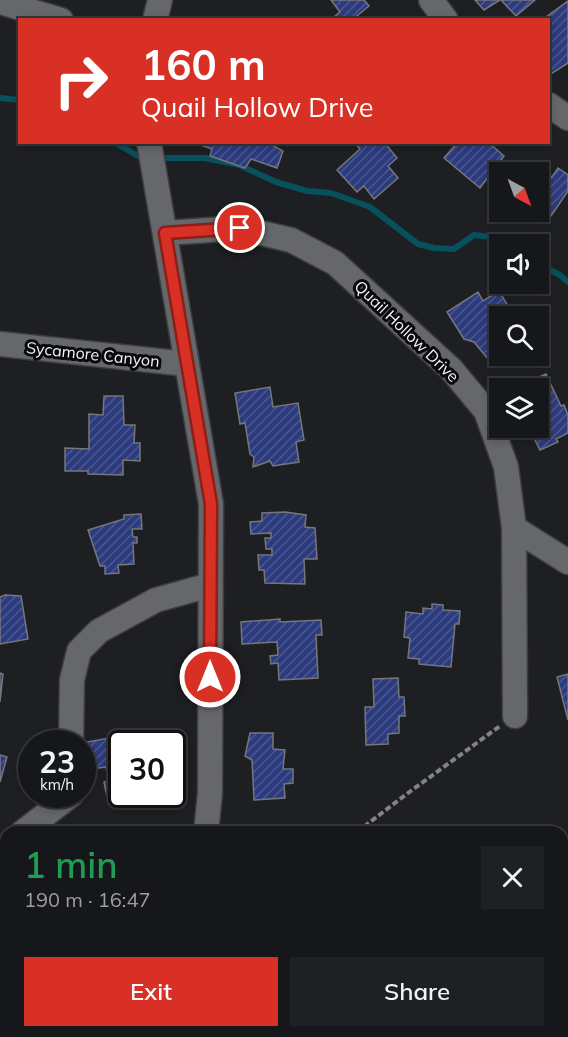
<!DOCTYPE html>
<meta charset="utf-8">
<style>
body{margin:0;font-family:Mulish,sans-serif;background:#1f2023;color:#f1f3f6;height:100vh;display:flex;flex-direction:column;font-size:22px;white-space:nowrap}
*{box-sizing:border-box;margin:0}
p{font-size:20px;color:#9e9fa2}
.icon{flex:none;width:33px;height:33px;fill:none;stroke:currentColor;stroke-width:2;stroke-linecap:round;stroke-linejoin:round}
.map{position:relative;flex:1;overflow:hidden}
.drawer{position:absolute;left:0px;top:826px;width:568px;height:212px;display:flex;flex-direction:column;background:#16171a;border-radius:18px 18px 0 0;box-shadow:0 3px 9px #0003,0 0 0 2px #353639}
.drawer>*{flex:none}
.guide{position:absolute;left:18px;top:18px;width:532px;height:126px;border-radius:0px;box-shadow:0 3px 9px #0003,0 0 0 2px #353639;background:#d93025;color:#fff;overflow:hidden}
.needle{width:39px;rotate:139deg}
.buttons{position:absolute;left:489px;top:162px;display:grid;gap:12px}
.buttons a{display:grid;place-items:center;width:60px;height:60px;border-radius:0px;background:#16171a;box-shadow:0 3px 9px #0003,0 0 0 2px #353639;font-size:30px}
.speed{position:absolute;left:18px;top:730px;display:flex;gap:12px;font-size:30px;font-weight:700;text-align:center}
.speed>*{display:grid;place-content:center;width:78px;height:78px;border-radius:50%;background:#16171a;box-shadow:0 3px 9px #0003,0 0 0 2px #353639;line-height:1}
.speed small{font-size:15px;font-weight:400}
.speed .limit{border:3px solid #111;border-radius:9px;background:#fff;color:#111}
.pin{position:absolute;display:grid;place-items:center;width:51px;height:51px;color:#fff;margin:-26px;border:3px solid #fff;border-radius:50%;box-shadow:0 2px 6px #0007}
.me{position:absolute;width:66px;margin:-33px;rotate:0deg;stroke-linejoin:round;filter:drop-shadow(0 0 4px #0008)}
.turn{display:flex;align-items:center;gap:21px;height:126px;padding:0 24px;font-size:27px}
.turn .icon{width:78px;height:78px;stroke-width:2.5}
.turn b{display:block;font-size:42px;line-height:51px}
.round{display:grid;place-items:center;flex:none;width:63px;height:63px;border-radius:0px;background:#1f2023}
.summary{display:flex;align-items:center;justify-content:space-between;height:102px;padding:0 24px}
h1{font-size:36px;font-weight:600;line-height:45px;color:#1e9e55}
.primary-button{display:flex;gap:12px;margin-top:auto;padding:12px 24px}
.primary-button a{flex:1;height:69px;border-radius:0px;background:#d93025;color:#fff;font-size:24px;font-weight:600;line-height:69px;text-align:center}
.primary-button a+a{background:#1f2023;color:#f1f3f6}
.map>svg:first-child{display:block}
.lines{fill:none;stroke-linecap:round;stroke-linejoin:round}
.stream{stroke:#07505d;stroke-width:6}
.building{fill:url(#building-hatch);stroke:#75777b;stroke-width:1.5}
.minor-casing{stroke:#3c3d3f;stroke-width:27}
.path{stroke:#828385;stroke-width:4;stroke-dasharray:6 3;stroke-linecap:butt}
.minor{stroke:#65676b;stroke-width:24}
.route-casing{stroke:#8d1f18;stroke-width:15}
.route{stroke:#d93025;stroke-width:10}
.labels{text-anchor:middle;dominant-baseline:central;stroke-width:6;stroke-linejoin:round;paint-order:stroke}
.street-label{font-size:16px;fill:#f3f4f6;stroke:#08090a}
</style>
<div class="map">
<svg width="568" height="1037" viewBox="0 0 568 1037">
<defs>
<pattern id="building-hatch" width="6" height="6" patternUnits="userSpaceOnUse" patternTransform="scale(1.5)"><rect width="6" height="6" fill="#2c3b7d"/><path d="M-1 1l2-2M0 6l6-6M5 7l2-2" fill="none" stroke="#4b5890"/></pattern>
</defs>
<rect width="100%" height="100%" fill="#1e1f22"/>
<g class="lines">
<path class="stream" d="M 0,98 L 20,100
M 114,142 L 145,160
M 157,158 L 205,158 L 239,165 L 276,182 L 307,191 L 331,193 L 370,207 L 418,244 L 434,248 L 454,249 L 474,235 L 492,237 L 504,244
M 538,264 L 560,275 L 568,282"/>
</g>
<path class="building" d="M 331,0 L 364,0 L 369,6 L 352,20 L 336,20 L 334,17 L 340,12 Z
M 475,0 L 500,0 L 484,10 Z
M 501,0 L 535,0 L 516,16 Z
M 568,1 L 568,63 L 551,74 L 549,69 L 549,20 L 542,20 Z
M 193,142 L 273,142 L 272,145 L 283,151 L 277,168 L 251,159 L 245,168 L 210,156 L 212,149 Z
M 354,142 L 384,142 L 397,158 L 388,166 L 398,178 L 374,199 L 364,186 L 357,192 L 337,170 L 360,149 Z
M 458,142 L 488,142 L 504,156 L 480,188 L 444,158 Z
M 529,162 L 552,177 L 558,168 L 568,175 L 568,191 L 549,219 L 538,211 L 538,172 L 522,172 Z
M 499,291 L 514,316 L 500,316 L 500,351 L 488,359 L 474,342 L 464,339 L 447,312 L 478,292 L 483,301 Z
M 546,374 L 561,406 L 564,405 L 568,415 L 568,433 L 556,439 L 558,442 L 540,450 L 529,428 L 538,428 L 538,388 L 516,387 Z
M 270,387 L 273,407 L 298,403 L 304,440 L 296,442 L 299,462 L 273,466 L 270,461 L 253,467 L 254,457 L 250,454 L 245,423 L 240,424 L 235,393 Z
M 104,396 L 123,396 L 124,425 L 135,425 L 134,443 L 140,443 L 140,461 L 123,460 L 123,475 L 88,474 L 88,471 L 65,471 L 65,448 L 89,449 L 89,414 L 103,415 Z
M 285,512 L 306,515 L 305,527 L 315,528 L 317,559 L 304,559 L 305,584 L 265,583 L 264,570 L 259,570 L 258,555 L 272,555 L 272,549 L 266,549 L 265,538 L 271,538 L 271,533 L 251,534 L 250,522 L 262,521 L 262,513 Z
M 141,514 L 142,529 L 132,529 L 133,537 L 137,537 L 137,543 L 133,543 L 134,564 L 118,565 L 119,573 L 105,574 L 105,566 L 100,566 L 88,530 L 124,519 L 124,515 Z
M 5,595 L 21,596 L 28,639 L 0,644 L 0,597 Z
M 432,604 L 443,605 L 443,610 L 460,611 L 459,624 L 455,624 L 451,667 L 419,664 L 419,659 L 408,658 L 410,638 L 404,637 L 406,612 L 423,614 L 423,608 L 432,609 Z
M 280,619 L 280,622 L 321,620 L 322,635 L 316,635 L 318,678 L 279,680 L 278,663 L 271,664 L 270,656 L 278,655 L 277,642 L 242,644 L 241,622 Z
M 0,673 L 3,674 L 0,702 Z
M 568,674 L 568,720 L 557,677 Z
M 398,678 L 399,697 L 404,697 L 405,716 L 399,716 L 399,733 L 388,734 L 388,744 L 366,745 L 365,707 L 374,707 L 373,679 Z
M 250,733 L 273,733 L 273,749 L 285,750 L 283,769 L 293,769 L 293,783 L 284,784 L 285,798 L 254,800 L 252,760 L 245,756 Z
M 131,734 L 133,744 L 122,744 L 122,794 L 107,797 L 104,782 L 108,781 L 106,767 L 91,769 L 87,742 Z
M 0,755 L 7,757 L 0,782 Z"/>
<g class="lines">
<defs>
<path id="minor" d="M 431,0 L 446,20
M 0,2 L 61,20
M 155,20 L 160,0
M 549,105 L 568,118
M 149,142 L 211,504 L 210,793 L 206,832
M 165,233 L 240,228 L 291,240 L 335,263 L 451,369 L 486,411 L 506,467 L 514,528 L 515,716
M 0,344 L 187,364
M 514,528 L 568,562
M 71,744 L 72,680 L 79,651 L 99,631 L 156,600 L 210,585
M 23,832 L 71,795
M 0,851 L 6,846
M 562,889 L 568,888
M 14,1037 L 16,1032
M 339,1037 L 344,1032"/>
</defs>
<use href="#minor" class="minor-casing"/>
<path class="path" d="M 357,832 L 408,793 L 500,726"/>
<use href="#minor" class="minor"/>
</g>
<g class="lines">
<defs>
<path id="route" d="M 210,677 L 211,504 L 165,233 L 240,228"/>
</defs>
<use href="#route" class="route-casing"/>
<use href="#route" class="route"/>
</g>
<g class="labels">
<g class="street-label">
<text transform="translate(407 331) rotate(44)">Quail Hollow Drive</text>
<text transform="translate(93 354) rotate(6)">Sycamore Canyon</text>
</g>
</g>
</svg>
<div class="buttons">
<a><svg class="needle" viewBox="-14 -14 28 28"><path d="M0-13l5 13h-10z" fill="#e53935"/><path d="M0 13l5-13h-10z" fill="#9e9fa2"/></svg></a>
<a><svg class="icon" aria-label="sound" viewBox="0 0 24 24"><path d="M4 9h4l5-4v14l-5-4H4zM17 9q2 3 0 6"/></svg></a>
<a><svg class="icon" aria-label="search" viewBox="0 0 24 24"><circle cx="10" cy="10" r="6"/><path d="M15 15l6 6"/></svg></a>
<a><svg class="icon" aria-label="layers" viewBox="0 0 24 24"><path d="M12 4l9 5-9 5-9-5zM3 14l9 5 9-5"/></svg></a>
</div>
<div class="speed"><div>23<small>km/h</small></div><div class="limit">30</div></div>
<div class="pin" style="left:240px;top:228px;background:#d93025"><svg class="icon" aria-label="arrive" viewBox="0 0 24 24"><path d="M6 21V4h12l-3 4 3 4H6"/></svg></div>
<svg class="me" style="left:210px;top:677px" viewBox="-20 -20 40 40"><circle r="17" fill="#d93025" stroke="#fff" stroke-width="3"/><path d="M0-11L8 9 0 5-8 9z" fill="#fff"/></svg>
<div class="guide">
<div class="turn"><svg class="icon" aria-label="right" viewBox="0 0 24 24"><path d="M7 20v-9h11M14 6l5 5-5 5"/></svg><div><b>160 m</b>Quail Hollow Drive</div></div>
</div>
<section class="drawer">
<div class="summary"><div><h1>1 min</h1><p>190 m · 16:47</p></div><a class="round"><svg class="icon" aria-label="close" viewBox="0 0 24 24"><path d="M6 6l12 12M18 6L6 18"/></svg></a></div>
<div class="primary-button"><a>Exit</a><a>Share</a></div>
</section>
</div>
